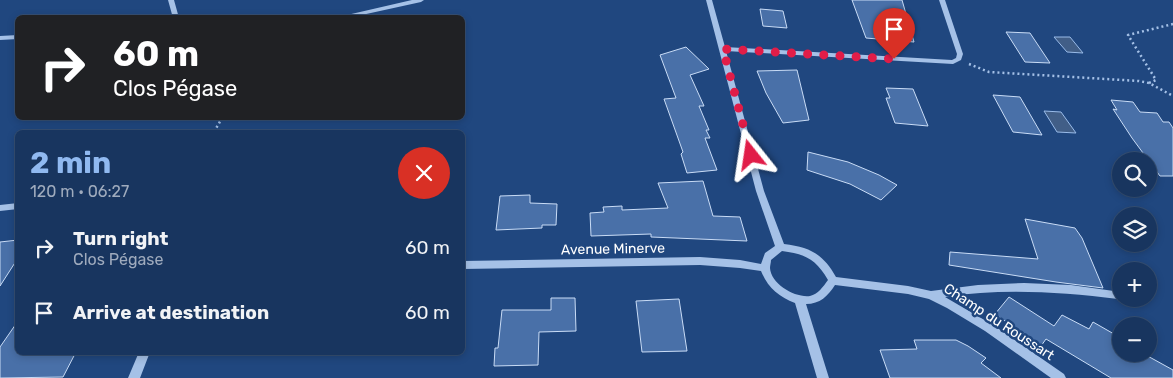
<!DOCTYPE html>
<meta charset="utf-8">
<style>
body{margin:0;font-family:Rubik,sans-serif;background:#254068;color:#f1f3f6;height:100vh;display:flex;flex-direction:column;font-size:19px;white-space:nowrap}
*{box-sizing:border-box;margin:0}
p{font-size:16px;color:#9fabbd}
.icon{flex:none;width:28px;height:28px;fill:none;stroke:currentColor;stroke-width:2;stroke-linecap:round;stroke-linejoin:round}
.map{position:relative;flex:1;overflow:hidden}
.panel{position:absolute;left:15px;top:130px;width:450px;height:225px;display:flex;flex-direction:column;background:#18355f;border-radius:8px;box-shadow:0 2px 8px #0003,0 0 0 1px #365074}
.panel>*{flex:none}
.banner{position:absolute;left:15px;top:15px;width:450px;height:105px;border-radius:8px;box-shadow:0 2px 8px #0003,0 0 0 1px #365074;background:#202124;color:#fff;overflow:hidden}
.controls{position:absolute;left:1112px;top:152px;display:grid;gap:10px}
.controls a{display:grid;place-items:center;width:45px;height:45px;border-radius:50%;background:#18355f;box-shadow:0 2px 8px #0003,0 0 0 1px #365074;font-size:25px}
.pin{position:absolute;display:grid;place-items:center;width:42px;height:42px;color:#fff;margin:-51px -21px;border-radius:50% 50% 50% 0;rotate:-45deg;box-shadow:0 0 5px #0007}
.pin .icon{rotate:45deg}
.me{position:absolute;width:55px;margin:-28px;rotate:345deg;stroke-linejoin:round;filter:drop-shadow(0 0 4px #0008)}
.turn{display:flex;align-items:center;gap:18px;height:105px;padding:0 15px;font-size:22px}
.turn .icon{width:65px;height:65px;stroke-width:2.5}
.turn b{display:block;font-size:35px;line-height:42px}
.round{display:grid;place-items:center;flex:none;width:52px;height:52px;border-radius:26px;background:#254068}
.headline{display:flex;align-items:center;justify-content:space-between;height:85px;padding:0 15px}
h1{font-size:30px;font-weight:700;line-height:38px;color:#90b9f0}
ul{padding:0;list-style:none}
li{display:flex;align-items:center;gap:15px;height:65px;padding:0 15px}
li div{flex:1}
li b{display:block;font-size:19px}
li em{font-style:normal}
.map>svg:first-child{display:block}
.water{fill:#415e87;stroke:#99bbe9}
.building{fill:#4970a8;stroke:#c9dcf6}
.lines{fill:none;stroke-linecap:round;stroke-linejoin:round}
.path{stroke:#a5c1e7;stroke-width:2.5;stroke-dasharray:2 3;stroke-linecap:butt}
.minor{fill:#a5c1e7;fill-rule:evenodd}
.route{stroke:#e11d48;stroke-width:9;stroke-dasharray:0 16.2}
.labels{text-anchor:middle;dominant-baseline:central;stroke-width:5;stroke-linejoin:round;paint-order:stroke}
.street-label{font-size:14px;fill:#fff;stroke:#20477f}
</style>
<div class="map">
<svg width="1173" height="378" viewBox="0 0 1173 378">
<rect width="100%" height="100%" fill="#20477f"/>
<path class="water" d="M 1054,37 L 1070,37 L 1083,53 L 1067,52 Z
M 1044,111 L 1061,112 L 1076,133 L 1057,132 Z"/>
<path class="building" d="M 852,0 L 902,0 L 914,42 L 866,38 Z
M 760,9 L 783,11 L 787,28 L 763,26 Z
M 1006,32 L 1030,33 L 1050,63 L 1025,62 Z
M 686,47 L 709,69 L 690,75 L 704,106 L 699,106 L 709,130 L 706,130 L 710,138 L 705,138 L 717,170 L 687,173 L 681,154 L 683,152 L 664,99 L 676,98 L 660,55 Z
M 797,70 L 809,120 L 783,123 L 766,93 L 757,71 Z
M 886,88 L 913,89 L 928,126 L 895,123 L 886,98 L 890,98 Z
M 993,95 L 1020,97 L 1042,135 L 1013,132 Z
M 1111,100 L 1133,102 L 1140,112 L 1157,113 L 1163,122 L 1169,122 L 1173,128 L 1173,176 L 1160,176 L 1132,138 L 1113,109 L 1117,110 Z
M 808,152 L 848,162 L 879,175 L 897,185 L 881,200 L 850,184 L 807,170 Z
M 703,181 L 713,216 L 740,217 L 747,241 L 651,237 L 651,234 L 591,236 L 590,213 L 604,212 L 603,207 L 622,206 L 622,210 L 668,208 L 658,183 Z
M 530,195 L 530,203 L 557,204 L 556,225 L 542,225 L 542,228 L 496,230 L 500,196 Z
M 1025,219 L 1075,228 L 1082,238 L 1103,288 L 1056,282 L 949,265 L 950,252 L 1038,259 Z
M 18,240 L 18,258 L 0,286 L 0,242 Z
M 1009,297 L 1054,326 L 1062,315 L 1089,329 L 1093,322 L 1121,338 L 1121,354 L 1144,354 L 1173,370 L 1173,378 L 1111,378 L 1046,339 L 1041,346 L 995,314 Z
M 551,298 L 575,298 L 576,331 L 539,332 L 538,365 L 494,366 L 495,348 L 498,348 L 502,310 L 551,310 Z
M 679,299 L 687,351 L 642,352 L 636,301 Z
M 18,321 L 18,352 L 76,352 L 63,377 L 0,378 L 0,347 Z
M 914,340 L 956,340 L 968,346 L 986,358 L 981,363 L 1001,378 L 890,378 L 880,350 L 917,349 Z"/>
<g class="lines">
<path class="path" d="M 969,64 L 989,72 L 1139,81 L 1149,83 L 1173,96
M 1149,83 L 1156,80 L 1128,35 L 1173,24
M 214,132 L 222,118"/>
<path class="minor" d="M 168,0 L 174,0 L 179,18 L 173,18 Z
M 412,0 L 424,0 L 421,2 L 348,18 L 334,18 Z
M 706,0 L 712,0 L 725,47 L 952,60 L 956,58 L 957,54 L 939,0 L 945,0 L 963,54 L 961,60 L 953,64 L 726,51 L 764,191 L 784,244 C 810,247 823,254 836,277 L 908,286 L 931,291 L 978,285 L 1024,283 L 1071,285 L 1121,292 L 1121,298 L 1118,299 C 1060,292 1002,288 945,297 L 993,325 L 1064,374 L 1066,378 L 1051,378 L 985,331 L 947,308 L 929,299 L 908,294 L 835,285 C 828,296 820,304 806,304 L 829,378 L 817,378 L 795,303 C 779,297 768,288 761,271 L 740,268 L 700,265 L 462,269 L 462,261 L 700,257 L 740,260 L 761,264 L 765,253 L 775,246 L 756,191 ZM 782,251 C 805,254 816,259 828,280 C 823,287 818,294 810,296 C 795,298 771,284 770,268 C 770,265 771,263 771,260 Z
M 18,35 L 18,39 L 0,40 L 0,36 Z
M 18,203 L 18,209 L 0,211 L 0,205 Z
M 139,352 L 150,352 L 140,378 L 128,378 Z"/>
</g>
<g class="lines">
<path class="route" d="M 751,155 L 723,49 L 894,59"/>
</g>
<g class="labels">
<g class="street-label">
<text transform="translate(613 249) rotate(-1)">Avenue Minerve</text>
<text transform="translate(999 322) rotate(33)">Champ du Roussart</text>
</g>
</g>
</svg>
<div class="controls">
<a><svg class="icon" aria-label="search" viewBox="0 0 24 24"><circle cx="10" cy="10" r="6"/><path d="M15 15l6 6"/></svg></a>
<a><svg class="icon" aria-label="layers" viewBox="0 0 24 24"><path d="M12 4l9 5-9 5-9-5zM3 14l9 5 9-5"/></svg></a>
<a>+</a>
<a>−</a>
</div>
<div class="pin" style="left:894px;top:59px;background:#d93025"><svg class="icon" aria-label="arrive" viewBox="0 0 24 24"><path d="M6 21V4h12l-3 4 3 4H6"/></svg></div>
<svg class="me" style="left:751px;top:155px" viewBox="-20 -20 40 40"><path d="M0-17L14 15 0 8-14 15z" fill="#e11d48" stroke="#fff" stroke-width="4"/></svg>
<div class="banner">
<div class="turn"><svg class="icon" aria-label="right" viewBox="0 0 24 24"><path d="M7 20v-9h11M14 6l5 5-5 5"/></svg><div><b>60 m</b>Clos Pégase</div></div>
</div>
<section class="panel">
<div class="headline"><div><h1>2 min</h1><p>120 m · 06:27</p></div><a class="round" style="background:#d93025;color:#fff"><svg class="icon" aria-label="close" viewBox="0 0 24 24"><path d="M6 6l12 12M18 6L6 18"/></svg></a></div>
<ul>
<li><svg class="icon" aria-label="right" viewBox="0 0 24 24"><path d="M7 20v-9h11M14 6l5 5-5 5"/></svg><div><b>Turn right</b><p>Clos Pégase</p></div><em>60 m</em></li>
<li><svg class="icon" aria-label="arrive" viewBox="0 0 24 24"><path d="M6 21V4h12l-3 4 3 4H6"/></svg><div><b>Arrive at destination</b></div><em>60 m</em></li>
</ul>
</section>
</div>
